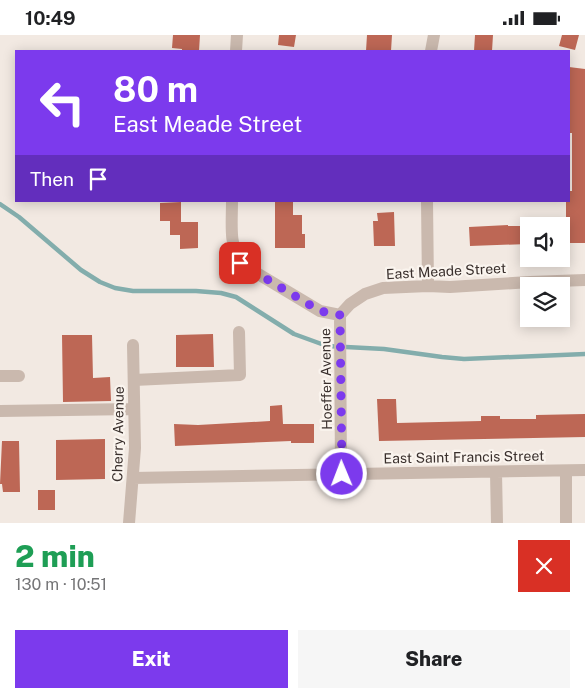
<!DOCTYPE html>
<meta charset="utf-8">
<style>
body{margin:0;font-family:"Public Sans",sans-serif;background:#f6f6f6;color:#202124;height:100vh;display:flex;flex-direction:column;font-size:19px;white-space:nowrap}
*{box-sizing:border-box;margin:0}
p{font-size:16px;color:#757577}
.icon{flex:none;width:28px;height:28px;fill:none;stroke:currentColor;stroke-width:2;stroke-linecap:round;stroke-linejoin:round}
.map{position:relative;height:488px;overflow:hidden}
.side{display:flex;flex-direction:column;background:#fff;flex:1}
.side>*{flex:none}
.top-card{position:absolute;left:15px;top:15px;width:555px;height:152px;border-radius:0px;box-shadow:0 2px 12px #0003;background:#7c3aed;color:#fff;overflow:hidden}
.buttons{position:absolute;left:520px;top:182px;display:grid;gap:10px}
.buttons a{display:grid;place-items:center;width:50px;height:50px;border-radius:0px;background:#fff;box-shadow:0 2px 12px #0003;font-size:25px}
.pin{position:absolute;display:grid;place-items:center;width:42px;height:42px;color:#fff;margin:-21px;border-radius:10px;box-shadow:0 2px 8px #0006}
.me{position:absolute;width:55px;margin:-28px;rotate:359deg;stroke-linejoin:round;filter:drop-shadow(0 0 4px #0008)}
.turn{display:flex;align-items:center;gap:18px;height:105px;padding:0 15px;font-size:22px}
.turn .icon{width:65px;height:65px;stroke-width:2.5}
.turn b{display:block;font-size:35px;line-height:42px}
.then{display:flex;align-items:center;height:48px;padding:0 15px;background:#0003;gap:10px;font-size:19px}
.round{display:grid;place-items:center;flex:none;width:52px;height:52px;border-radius:0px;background:#f6f6f6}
.headline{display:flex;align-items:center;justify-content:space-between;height:85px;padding:0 15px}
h1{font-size:30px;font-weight:800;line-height:38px;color:#1e9e55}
.primary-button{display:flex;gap:10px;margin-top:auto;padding:10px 15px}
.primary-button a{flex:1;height:58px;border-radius:0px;background:#7c3aed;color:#fff;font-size:20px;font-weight:800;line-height:58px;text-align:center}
.primary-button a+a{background:#f6f6f6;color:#202124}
.status{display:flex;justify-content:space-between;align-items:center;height:35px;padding:0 25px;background:#fff;direction:ltr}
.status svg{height:14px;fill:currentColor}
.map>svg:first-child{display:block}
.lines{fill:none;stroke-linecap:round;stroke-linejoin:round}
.stream{stroke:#83adac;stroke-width:4.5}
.building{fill:#bd6755}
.minor{stroke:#cab9ae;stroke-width:12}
.route{stroke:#7c3aed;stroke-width:9;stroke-dasharray:0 16.2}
.labels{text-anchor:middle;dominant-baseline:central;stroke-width:4.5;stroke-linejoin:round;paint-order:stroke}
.street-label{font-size:14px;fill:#392f2c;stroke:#faf4ee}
</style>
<div class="status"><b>10:49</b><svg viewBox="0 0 49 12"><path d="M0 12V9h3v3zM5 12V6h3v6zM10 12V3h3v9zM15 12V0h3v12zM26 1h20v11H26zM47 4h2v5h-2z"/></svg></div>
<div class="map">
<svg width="585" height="488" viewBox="0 0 585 488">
<rect width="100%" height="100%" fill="#f2e9e2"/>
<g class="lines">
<path class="stream" d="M 0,169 L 19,182 L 81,235 L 100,247 L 115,253 L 133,256 L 196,256 L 221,258 L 236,262 L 294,299 L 327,311 L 384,314 L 442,322 L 464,324 L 585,319"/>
</g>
<path class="building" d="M 173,0 L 200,0 L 199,16 L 182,16 L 182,14 L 172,13 Z
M 279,0 L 296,0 L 294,12 L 278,10 Z
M 367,0 L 392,0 L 391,16 L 366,16 Z
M 475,0 L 493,0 L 492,16 L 474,16 Z
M 562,0 L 579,0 L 575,15 L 559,11 Z
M 569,32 L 585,34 L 585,208 L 566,208 L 566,166 L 569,166 L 569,156 L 572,156 L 572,98 L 569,98 Z
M 275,166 L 293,166 L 293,180 L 302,180 L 302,199 L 305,199 L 305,213 L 275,213 Z
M 181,167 L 181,187 L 198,187 L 198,213 L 180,214 L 180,200 L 170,200 L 170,186 L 160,186 L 160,168 Z
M 394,177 L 395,211 L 374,211 L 373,186 L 378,186 L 377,178 Z
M 508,190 L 508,191 L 528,191 L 528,209 L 470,211 L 469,192 Z
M 213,299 L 214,332 L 176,332 L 176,300 Z
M 62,300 L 92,300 L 93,343 L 110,342 L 111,366 L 63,367 Z
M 377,364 L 396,364 L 397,388 L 481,386 L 481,381 L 500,381 L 500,384 L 536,384 L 536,380 L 585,379 L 585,402 L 379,406 Z
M 282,370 L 283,389 L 314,389 L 314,408 L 291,408 L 291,406 L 175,411 L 174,389 L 198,390 L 270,386 L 270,371 Z
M 105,404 L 105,444 L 56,445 L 56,405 Z
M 2,406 L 19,406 L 20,457 L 3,457 L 2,449 L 0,449 Z
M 38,455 L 55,455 L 55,475 L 38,475 Z"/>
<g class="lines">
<path class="minor" d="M 236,16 L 237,0
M 431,16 L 434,0
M 232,166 C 232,189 229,208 240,228 L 320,276 L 340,280 L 350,269 L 365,259 L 383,253 L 428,251 L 450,252 L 530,247 L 585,245
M 427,166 L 428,251
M 340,280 L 341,439
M 0,341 L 19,341
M 134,345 L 240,340 L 239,297
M 0,376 L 134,374
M 566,436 L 566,488
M 496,437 L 497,488
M 133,443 L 585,435
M 129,488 L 135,413 L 133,310"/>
</g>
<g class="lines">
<path class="route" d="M 240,228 L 320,276 L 340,280 L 342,439"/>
</g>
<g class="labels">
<g class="street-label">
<text transform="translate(446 236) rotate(-3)">East Meade Street</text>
<text transform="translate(326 344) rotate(-91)">Hoeffer Avenue</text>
<text transform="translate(118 399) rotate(-89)">Cherry Avenue</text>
<text transform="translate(464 422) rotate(-1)">East Saint Francis Street</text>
</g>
</g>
</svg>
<div class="buttons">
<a><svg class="icon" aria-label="sound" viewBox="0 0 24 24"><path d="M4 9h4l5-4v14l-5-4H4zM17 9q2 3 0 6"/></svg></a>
<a><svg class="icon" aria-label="layers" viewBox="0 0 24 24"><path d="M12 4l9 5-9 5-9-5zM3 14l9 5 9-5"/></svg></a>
</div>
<div class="pin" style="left:240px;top:228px;background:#d93025"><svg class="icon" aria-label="arrive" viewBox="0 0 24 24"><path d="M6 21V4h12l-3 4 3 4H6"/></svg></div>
<svg class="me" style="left:342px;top:439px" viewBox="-20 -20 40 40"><circle r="17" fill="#7c3aed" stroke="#fff" stroke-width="3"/><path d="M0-11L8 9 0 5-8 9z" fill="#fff"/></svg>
<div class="top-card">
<div class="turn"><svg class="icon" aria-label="left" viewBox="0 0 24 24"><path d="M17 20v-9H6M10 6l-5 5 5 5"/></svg><div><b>80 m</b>East Meade Street</div></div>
<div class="then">Then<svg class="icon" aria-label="arrive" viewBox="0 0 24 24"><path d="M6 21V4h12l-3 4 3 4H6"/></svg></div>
</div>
</div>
<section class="side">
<div class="headline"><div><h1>2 min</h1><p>130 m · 10:51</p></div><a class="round" style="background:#d93025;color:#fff"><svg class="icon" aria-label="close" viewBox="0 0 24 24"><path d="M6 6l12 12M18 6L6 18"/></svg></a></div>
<div class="primary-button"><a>Exit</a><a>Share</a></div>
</section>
